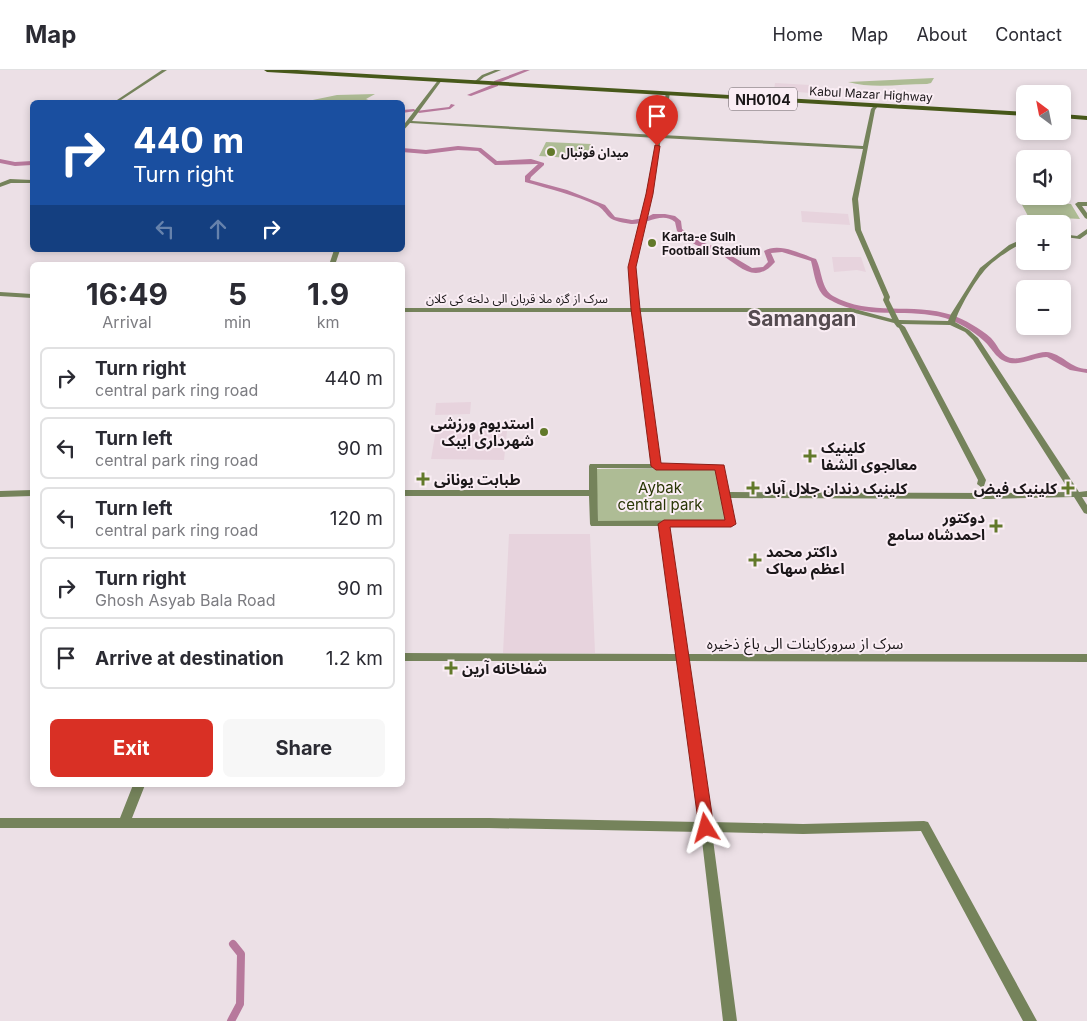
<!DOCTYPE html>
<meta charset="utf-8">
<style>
body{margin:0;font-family:Inter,"Noto Sans Arabic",sans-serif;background:#f7f7f7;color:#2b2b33;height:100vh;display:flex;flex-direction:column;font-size:19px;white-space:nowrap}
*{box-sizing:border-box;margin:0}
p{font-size:16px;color:#7c7c81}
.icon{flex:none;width:28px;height:28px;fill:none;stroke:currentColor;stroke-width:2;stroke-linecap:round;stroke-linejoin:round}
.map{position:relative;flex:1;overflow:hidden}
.side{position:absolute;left:30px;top:192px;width:375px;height:525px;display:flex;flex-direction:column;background:#fff;border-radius:8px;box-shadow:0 2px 8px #0003}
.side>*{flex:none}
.banner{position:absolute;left:30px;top:30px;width:375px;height:152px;border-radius:8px;box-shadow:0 2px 8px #0003;background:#1a4fa0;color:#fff;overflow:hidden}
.needle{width:32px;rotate:328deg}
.tools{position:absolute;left:1016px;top:15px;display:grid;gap:10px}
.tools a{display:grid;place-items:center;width:55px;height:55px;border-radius:8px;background:#fff;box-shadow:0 2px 8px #0003;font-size:25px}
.pin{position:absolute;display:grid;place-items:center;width:42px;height:42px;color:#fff;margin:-51px -21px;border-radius:50% 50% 50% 0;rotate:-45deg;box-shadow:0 0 5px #0007}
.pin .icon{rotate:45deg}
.me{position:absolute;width:55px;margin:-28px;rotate:352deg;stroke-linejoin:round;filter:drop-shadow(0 0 4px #0008)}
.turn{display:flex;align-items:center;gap:18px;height:105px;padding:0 20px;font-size:22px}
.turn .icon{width:65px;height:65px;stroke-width:2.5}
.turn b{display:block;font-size:35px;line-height:42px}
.lanes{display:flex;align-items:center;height:48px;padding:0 20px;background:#0003;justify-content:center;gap:25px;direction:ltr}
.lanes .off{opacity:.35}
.eta{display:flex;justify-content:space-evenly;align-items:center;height:85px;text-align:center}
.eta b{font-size:30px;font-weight:700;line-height:35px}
.button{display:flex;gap:10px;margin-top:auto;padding:10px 20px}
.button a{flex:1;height:58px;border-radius:8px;background:#d93025;color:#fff;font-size:20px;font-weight:700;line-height:58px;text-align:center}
.button a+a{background:#f7f7f7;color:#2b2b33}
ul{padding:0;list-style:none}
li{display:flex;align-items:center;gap:15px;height:62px;margin:0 10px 8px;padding:0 10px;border:2px solid #e1e1e2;border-radius:8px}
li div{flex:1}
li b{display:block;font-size:19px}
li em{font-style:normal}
header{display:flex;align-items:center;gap:30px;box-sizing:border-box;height:70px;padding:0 25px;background:#fff;border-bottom:1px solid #e1e1e2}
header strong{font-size:24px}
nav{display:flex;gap:28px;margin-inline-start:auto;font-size:18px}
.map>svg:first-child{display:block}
.built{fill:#e7d3dd}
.green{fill:#aebc95}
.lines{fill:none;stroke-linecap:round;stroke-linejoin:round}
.canal{stroke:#b7799c;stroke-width:8}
.river{fill:#b7799c;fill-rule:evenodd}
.secondary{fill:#75835b;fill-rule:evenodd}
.highway{fill:#47581a;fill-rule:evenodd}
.route{fill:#d93025;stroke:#8d1f18}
.poi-dot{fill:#62792a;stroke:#faedf4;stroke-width:2}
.labels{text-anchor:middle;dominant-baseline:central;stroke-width:4;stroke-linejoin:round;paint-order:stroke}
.far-street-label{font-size:12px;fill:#1b1719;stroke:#faedf4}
.far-poi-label{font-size:12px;font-weight:bold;fill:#1b1719;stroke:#faedf4;text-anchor:start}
.shield{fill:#faedf4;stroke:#5e575b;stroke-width:1}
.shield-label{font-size:14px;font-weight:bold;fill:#1b1719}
.poi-label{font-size:15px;font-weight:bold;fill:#1b1719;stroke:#faedf4;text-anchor:start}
.park-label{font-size:15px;fill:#293605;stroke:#faedf4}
.street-label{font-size:15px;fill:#1b1719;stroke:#faedf4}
.far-town-label{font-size:21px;font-weight:bold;fill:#554b50;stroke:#faedf4}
</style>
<header>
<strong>Map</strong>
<nav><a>Home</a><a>Map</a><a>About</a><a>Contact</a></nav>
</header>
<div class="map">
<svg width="1087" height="951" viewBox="0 0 1087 951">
<rect width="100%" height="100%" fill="#ece0e6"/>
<path class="built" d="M 775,13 L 810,15 L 810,23 L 774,20 Z
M 801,141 L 848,144 L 850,155 L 802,152 Z
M 832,187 L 861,187 L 866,202 L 857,200 L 834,202 Z
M 471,332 L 470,344 L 435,345 L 436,333 Z
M 436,360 L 507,361 L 504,390 L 431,389 Z
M 509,464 L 590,464 L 595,583 L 503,583 Z"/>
<path class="green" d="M 934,8 L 931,13 L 927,14 C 901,14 873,19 848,12 Z
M 375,24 L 366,29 L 373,32 L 303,32 L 337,25 Z
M 546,72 L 591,74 L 586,89 L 539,86 Z
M 1020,131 L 1071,134 L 1080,149 L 1028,146 Z
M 596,399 L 718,399 L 729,453 L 598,452 Z"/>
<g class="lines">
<path class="canal" d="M 231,951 L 240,934 L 241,884 L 233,874"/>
<path class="river" d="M 524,0 L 530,0 L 498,13 L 498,16 L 471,26 L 467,25 L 494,14 L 494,11 Z
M 451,34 L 455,35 L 450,39 L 419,43 L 416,41 L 402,43 L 402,40 L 414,39 L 416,41 L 449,37 Z
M 458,76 L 481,78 L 497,91 L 531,89 L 544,93 L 544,95 L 531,107 L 530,110 L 567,120 L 605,135 L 615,147 L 632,150 L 645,148 L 653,144 L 665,144 L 675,146 L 681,151 L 682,159 L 699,171 L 720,179 L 752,198 L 763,197 L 768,192 L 764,181 C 779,172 801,184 816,189 C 822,200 821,219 833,226 C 870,247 912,232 952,245 C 965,250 980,258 991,268 C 997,274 1000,284 1008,287 C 1020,292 1034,282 1046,282 C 1062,283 1071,299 1087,299 L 1087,303 L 1070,300 L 1047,287 C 1035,287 1022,295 1010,293 C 996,290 993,279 984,271 C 973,261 959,252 945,248 C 909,238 874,249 838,234 C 833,231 826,229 822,224 C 815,215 814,202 811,191 L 782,182 L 771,183 L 775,192 C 753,218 736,191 715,181 C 709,178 702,178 696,175 C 689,171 683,166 677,161 L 675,152 C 662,141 646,155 631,154 C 625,153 613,151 609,147 C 605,143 603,139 598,136 C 575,125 550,119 525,112 L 525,106 L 538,94 L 536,94 L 495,95 L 478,81 L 458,80 L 426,84 L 402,82 L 402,78 L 426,80 Z
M 0,89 L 15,92 L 32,91 L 32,95 L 15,96 L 0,93 Z"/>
<path class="secondary" d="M 162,0 L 167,0 L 118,32 L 114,32 Z
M 495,0 L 501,0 L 484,7 L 477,13 L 474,12 L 482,5 Z
M 439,9 L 442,10 L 412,51 L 657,65 L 666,23 L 668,22 L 670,23 L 662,65 L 863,76 L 871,39 L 873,37 L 872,36 L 874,35 L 878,36 L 875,40 L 858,129 L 861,160 L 890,227 L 889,230 L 899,250 L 948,251 L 951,244 L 980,198 L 1009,175 L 1025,168 L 1025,172 C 1013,177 992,191 984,201 C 974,213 959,238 955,252 L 969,260 L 978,268 L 1079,422 L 1087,421 L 1087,427 L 1082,427 L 1087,435 L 1087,444 L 1084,443 L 1074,427 L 989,429 L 730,428 L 735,453 L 734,455 L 669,456 L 687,584 L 1087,584 L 1087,592 L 688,591 L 711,752 L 803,754 L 924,751 L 928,752 L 1037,951 L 1023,951 L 921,761 L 803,764 L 712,762 L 737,951 L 723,951 L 701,762 L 489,758 L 0,758 L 0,748 L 120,748 L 133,715 L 145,715 L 132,748 L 489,748 L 699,752 L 678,591 L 402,591 L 402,583 L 677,584 L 660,456 L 591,456 L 590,454 L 589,426 L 402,426 L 402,420 L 589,420 L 589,396 L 590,394 L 652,394 L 632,242 L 402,242 L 402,238 L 632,238 L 629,197 L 646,124 L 657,68 L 410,53 L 402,62 L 402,57 ZM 661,68 L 863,79 L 852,129 L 855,160 L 884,227 L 883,230 L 892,249 L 851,238 L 638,238 L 635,197 L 652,124 ZM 639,242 L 851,242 L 894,253 L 897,257 L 899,258 L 978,410 L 977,414 L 981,417 L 984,416 L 986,410 L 905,257 L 901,254 L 950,255 L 965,262 L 973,270 L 1070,422 L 989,423 L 729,422 L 723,395 L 660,394 ZM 597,398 L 716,399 L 726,450 L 598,451 Z
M 10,109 L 32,110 L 32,113 L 11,113 L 0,117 L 0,113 Z
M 1078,132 L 1087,132 L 1087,136 L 1082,136 L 1087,143 L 1087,149 L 1085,148 L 1075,134 Z
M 1087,159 L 1087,164 L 1080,169 L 1065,167 L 1062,169 L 1062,164 L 1077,166 Z
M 334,180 L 340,180 L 335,195 L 329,195 Z
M 0,222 L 32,224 L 32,228 L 0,226 Z
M 32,420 L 32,426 L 0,427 L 0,421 Z"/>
<path class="highway" d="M 264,0 L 297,0 L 1025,42 L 1025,46 L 267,2 Z
M 1062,44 L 1087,46 L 1087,50 L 1062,48 Z"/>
</g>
<path class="route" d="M 655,75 L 660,76 L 653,124 L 636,197 L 640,239 L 661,393 L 724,395 L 736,454 L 731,457 L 670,457 L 714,758 L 712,762 L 706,764 L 701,762 L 699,758 L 658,454 L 664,450 L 725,450 L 715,400 L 656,400 L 651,396 L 631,239 L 628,197 L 646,124 Z"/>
<g class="poi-dot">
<circle cx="551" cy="82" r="5"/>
<circle cx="652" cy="173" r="5"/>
<circle cx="544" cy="362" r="5"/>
<path d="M807.5 378.5h5v5h5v5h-5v5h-5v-5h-5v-5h5z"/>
<path d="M420.5 401.5h5v5h5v5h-5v5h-5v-5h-5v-5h5z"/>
<path d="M750.5 410.5h5v5h5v5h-5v5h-5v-5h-5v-5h5z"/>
<path d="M1065.5 410.5h5v5h5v5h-5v5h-5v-5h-5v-5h5z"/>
<path d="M993.5 448.5h5v5h5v5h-5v5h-5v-5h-5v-5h5z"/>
<path d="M752.5 482.5h5v5h5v5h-5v5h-5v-5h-5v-5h5z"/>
<path d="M448.5 590.5h5v5h5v5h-5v5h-5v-5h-5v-5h5z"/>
</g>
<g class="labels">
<g class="far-street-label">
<text transform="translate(871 24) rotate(3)">Kabul Mazar Highway</text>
<text x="517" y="228">سرک از گزه ملا قربان الی دلخه کی کلان</text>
</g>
<g class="far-poi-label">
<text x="561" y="82">میدان فوتبال</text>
<text x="662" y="166">Karta-e Sulh<tspan x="662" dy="14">Football Stadium</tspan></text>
</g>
<rect class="shield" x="729" y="17.5" width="68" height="23" rx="4"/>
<g class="shield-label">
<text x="763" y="29">NH0104</text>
</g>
<g class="poi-label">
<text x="534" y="353" text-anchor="end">استدیوم ورزشی<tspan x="534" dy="17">شهرداری ایبک</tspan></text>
<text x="821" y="377">کلینیک<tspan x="821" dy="17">معالجوی الشفا</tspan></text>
<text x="434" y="409">طبابت یونانی</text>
<text x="764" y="418">کلینیک دندان جلال آباد</text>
<text x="1057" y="418" text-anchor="end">کلینیک فیض</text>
<text x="985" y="447" text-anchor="end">دوکتور<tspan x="985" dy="17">احمدشاه سامع</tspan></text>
<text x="766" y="481">داکتر محمد<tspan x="766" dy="17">اعظم سهاک</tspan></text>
<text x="462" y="598">شفاخانه آرین</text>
</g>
<g class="park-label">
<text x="660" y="417">Aybak<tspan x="660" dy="17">central park</tspan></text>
</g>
<g class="street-label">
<text x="805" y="573">سرک از سرورکاینات الی باغ ذخیره</text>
</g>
<g class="far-town-label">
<text x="802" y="248">Samangan</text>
</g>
</g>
</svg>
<div class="tools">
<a><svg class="needle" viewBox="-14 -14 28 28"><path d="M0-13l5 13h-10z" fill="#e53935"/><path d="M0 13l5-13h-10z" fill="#7c7c81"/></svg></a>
<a><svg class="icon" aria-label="sound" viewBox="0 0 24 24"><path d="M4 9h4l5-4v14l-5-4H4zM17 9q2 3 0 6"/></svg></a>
<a>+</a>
<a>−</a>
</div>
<div class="pin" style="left:657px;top:76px;background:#d93025"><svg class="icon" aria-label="arrive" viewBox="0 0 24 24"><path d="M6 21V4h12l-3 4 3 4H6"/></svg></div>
<svg class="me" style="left:706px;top:758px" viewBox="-20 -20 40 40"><path d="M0-17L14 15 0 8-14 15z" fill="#d93025" stroke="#fff" stroke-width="4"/></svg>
<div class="banner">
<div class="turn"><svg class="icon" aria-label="right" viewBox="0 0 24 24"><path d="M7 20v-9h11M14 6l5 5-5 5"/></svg><div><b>440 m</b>Turn right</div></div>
<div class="lanes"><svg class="icon off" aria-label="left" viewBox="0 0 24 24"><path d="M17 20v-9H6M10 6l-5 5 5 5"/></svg><svg class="icon off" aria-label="ahead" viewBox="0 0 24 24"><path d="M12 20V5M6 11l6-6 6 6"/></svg><svg class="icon" aria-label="right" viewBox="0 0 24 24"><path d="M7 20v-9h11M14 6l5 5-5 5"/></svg></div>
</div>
<section class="side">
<div class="eta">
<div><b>16:49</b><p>Arrival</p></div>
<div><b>5</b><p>min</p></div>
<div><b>1.9</b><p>km</p></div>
</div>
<ul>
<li><svg class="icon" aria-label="right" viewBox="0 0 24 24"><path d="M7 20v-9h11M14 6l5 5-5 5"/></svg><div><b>Turn right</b><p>central park ring road</p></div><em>440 m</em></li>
<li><svg class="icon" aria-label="left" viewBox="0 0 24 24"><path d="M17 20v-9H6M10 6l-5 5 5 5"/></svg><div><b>Turn left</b><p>central park ring road</p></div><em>90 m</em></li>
<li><svg class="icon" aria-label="left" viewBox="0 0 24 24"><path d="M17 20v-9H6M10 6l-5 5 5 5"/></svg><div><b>Turn left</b><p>central park ring road</p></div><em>120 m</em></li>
<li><svg class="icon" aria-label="right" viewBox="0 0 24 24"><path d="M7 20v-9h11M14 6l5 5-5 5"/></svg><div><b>Turn right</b><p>Ghosh Asyab Bala Road</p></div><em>90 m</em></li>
<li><svg class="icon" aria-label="arrive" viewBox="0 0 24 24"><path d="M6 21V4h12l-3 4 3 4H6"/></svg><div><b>Arrive at destination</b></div><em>1.2 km</em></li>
</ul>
<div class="button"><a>Exit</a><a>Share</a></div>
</section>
</div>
